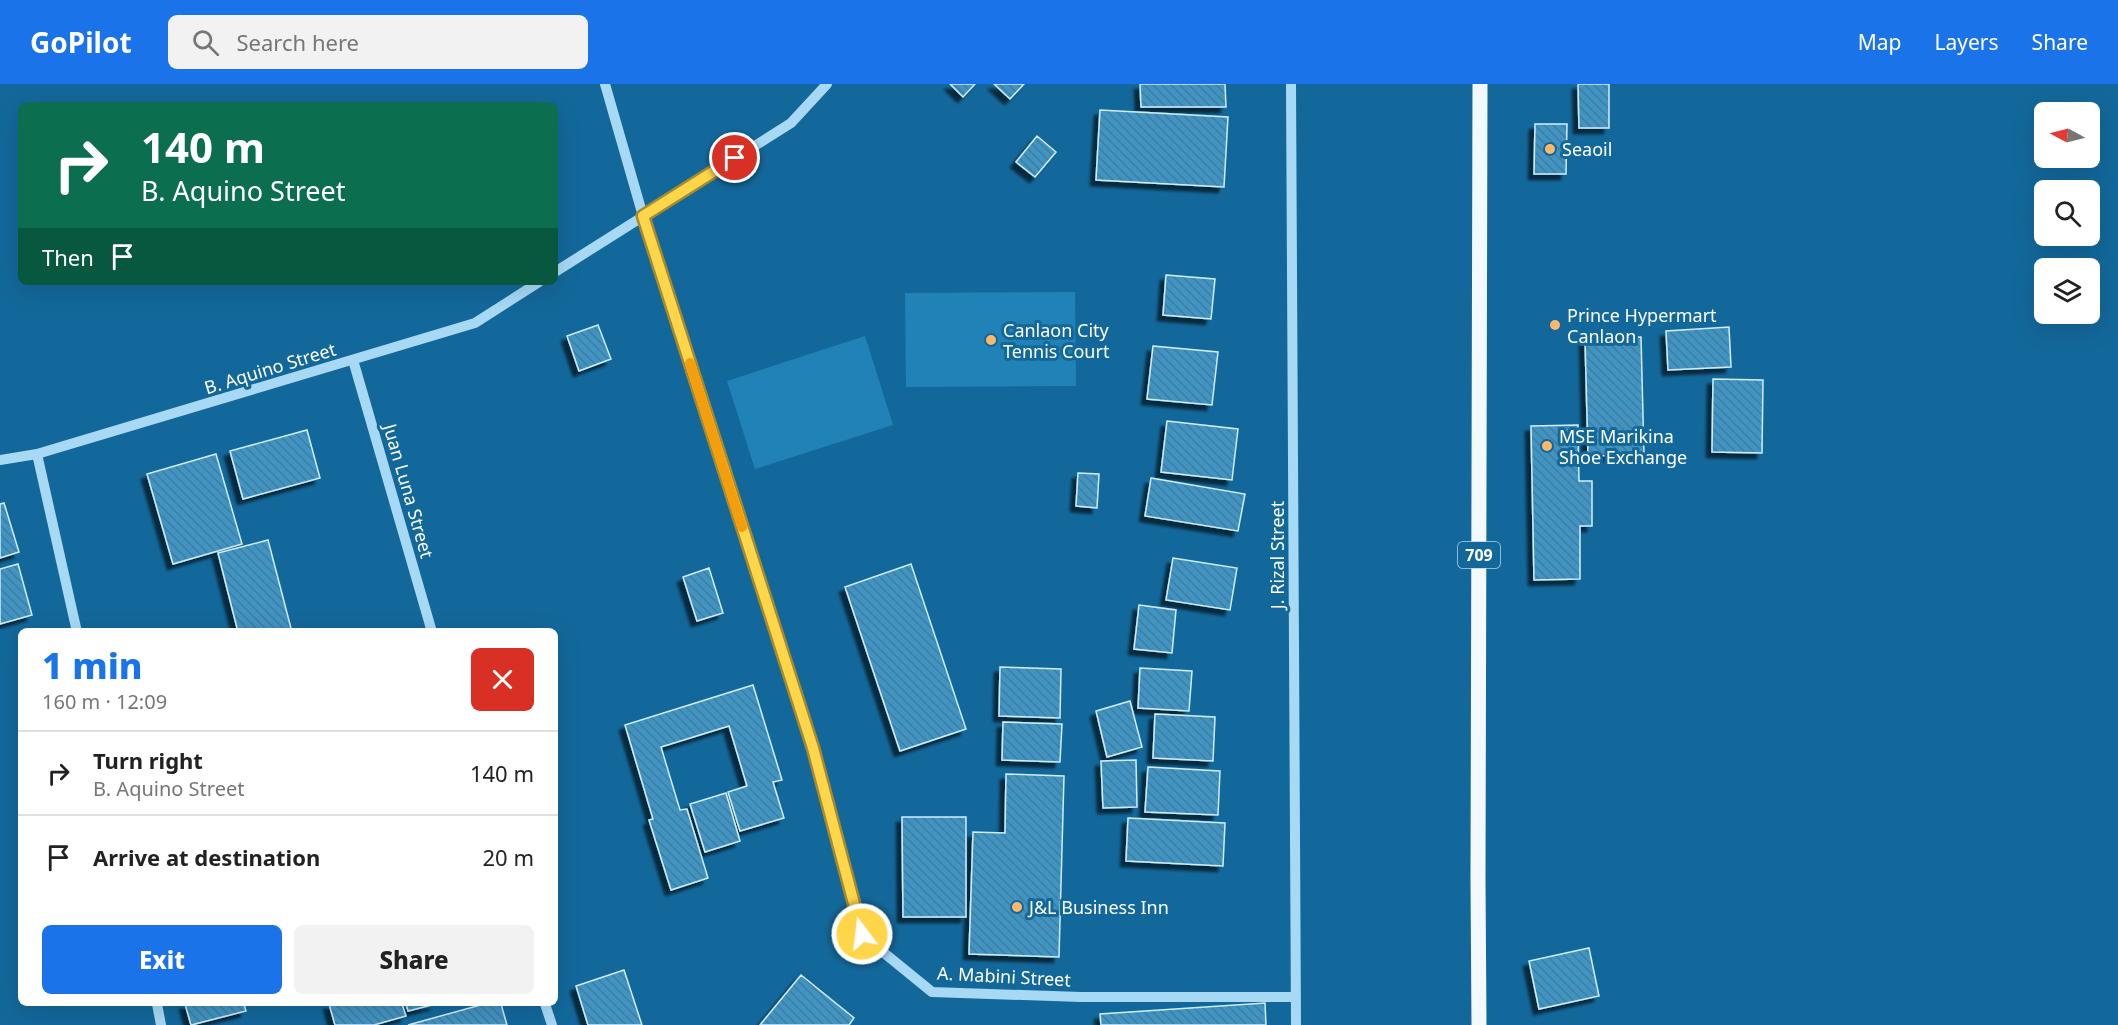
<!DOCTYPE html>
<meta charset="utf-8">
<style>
body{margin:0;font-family:"Noto Sans",sans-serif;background:#f2f2f2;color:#222;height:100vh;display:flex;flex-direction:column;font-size:22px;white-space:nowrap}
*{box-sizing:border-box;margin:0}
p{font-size:20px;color:#767676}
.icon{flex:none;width:33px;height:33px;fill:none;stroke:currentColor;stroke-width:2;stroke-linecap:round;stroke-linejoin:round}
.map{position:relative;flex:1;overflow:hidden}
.details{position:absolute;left:18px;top:544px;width:540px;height:378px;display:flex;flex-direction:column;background:#fff;border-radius:9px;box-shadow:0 6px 24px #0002}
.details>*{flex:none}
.top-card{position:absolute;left:18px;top:18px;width:540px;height:183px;border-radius:9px;box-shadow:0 6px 24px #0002;background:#0b6e4f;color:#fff;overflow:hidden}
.needle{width:39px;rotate:277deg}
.fabs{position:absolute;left:2034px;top:18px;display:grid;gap:12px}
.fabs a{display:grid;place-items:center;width:66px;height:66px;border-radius:9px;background:#fff;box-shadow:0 6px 24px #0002;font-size:30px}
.pin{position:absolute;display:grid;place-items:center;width:51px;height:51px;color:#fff;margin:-26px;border:3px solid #fff;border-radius:50%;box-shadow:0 2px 6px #0007}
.me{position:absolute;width:66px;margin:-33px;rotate:345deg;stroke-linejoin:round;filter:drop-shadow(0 0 4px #0008)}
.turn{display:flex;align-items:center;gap:21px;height:126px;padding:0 24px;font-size:27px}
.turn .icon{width:78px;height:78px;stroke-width:2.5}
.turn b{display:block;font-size:42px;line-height:51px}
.then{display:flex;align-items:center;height:57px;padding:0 24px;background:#0003;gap:12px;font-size:22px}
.round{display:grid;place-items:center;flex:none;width:63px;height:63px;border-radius:9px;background:#f2f2f2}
.summary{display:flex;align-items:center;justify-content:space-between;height:102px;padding:0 24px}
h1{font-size:36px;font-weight:800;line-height:45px;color:#1a73e8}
.button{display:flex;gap:12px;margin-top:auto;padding:12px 24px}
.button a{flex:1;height:69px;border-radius:9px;background:#1a73e8;color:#fff;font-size:24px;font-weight:800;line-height:69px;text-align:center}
.button a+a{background:#f2f2f2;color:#222}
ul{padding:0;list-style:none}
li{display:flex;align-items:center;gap:18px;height:84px;padding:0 24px;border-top:2px solid #e0e0e0}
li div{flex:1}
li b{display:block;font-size:22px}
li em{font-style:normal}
header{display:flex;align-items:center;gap:36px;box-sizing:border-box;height:84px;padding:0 30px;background:#1a73e8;color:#fff}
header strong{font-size:28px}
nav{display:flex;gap:33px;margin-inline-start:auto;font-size:21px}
.search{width:420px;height:54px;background:#f2f2f2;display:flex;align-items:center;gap:15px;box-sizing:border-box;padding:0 21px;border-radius:9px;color:#767676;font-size:22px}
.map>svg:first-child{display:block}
.garden{fill:#2182b8}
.building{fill:url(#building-back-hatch);stroke:#cfedfd;stroke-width:1.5;filter:url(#shadow)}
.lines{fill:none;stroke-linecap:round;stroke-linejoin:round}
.minor{stroke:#a7d8f4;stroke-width:10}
.major{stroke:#f3faff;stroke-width:15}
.route-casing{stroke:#a68a30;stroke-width:15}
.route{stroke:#ffd54a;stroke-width:10}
.slow{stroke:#f59e0b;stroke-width:10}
.poi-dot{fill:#ffb769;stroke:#13689b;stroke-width:2}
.labels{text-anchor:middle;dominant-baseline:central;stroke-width:6;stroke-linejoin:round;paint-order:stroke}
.shield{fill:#13689b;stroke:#b8d2e1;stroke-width:1.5}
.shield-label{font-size:16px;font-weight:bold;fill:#fff}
.poi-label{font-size:18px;fill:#fff;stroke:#13689b;text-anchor:start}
.street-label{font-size:18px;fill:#fff;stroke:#13689b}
</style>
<header>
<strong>GoPilot</strong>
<div class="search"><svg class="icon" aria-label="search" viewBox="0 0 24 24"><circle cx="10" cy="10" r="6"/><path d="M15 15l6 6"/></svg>Search here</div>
<nav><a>Map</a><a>Layers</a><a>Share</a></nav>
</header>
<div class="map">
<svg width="2118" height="941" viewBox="0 0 2118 941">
<defs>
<pattern id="building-back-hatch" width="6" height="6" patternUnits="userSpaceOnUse" patternTransform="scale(1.5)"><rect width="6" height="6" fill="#4094c4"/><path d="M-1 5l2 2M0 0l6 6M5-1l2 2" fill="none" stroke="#447b9a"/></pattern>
<filter id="shadow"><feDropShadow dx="-5.5" dy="5.5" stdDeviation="1.5" flood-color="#0009"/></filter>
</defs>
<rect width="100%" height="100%" fill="#13689b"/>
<path class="garden" d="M 1075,208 L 1076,302 L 906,303 L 905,209 Z
M 865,252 L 893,341 L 755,385 L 727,297 Z"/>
<path class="building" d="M 950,0 L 975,0 L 963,13 Z
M 994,0 L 1024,0 L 1010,15 Z
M 1140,0 L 1225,0 L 1226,23 L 1141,23 Z
M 1578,0 L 1609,0 L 1609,44 L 1579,44 Z
M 1100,26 L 1228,33 L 1224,103 L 1096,96 Z
M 1535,40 L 1567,40 L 1566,90 L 1534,90 Z
M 1037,52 L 1056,68 L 1035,93 L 1016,78 Z
M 1166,191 L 1215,195 L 1211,235 L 1163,231 Z
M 598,241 L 611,275 L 579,287 L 567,252 Z
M 1729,243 L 1731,283 L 1668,286 L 1666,247 Z
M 1641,253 L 1644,371 L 1588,372 L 1585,255 Z
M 1153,262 L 1218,268 L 1212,321 L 1147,315 Z
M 1713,295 L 1763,296 L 1762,369 L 1712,368 Z
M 1167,337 L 1238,345 L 1232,396 L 1161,388 Z
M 1578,341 L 1579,397 L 1592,397 L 1592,442 L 1580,442 L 1580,495 L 1534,496 L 1531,342 Z
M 307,346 L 320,394 L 243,415 L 230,367 Z
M 216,370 L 242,460 L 173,480 L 147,390 Z
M 1078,389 L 1099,390 L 1097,424 L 1076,422 Z
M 1151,394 L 1245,410 L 1238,447 L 1145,432 Z
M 4,419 L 19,468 L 0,474 L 0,420 Z
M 268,456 L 292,548 L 238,548 L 218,469 Z
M 1173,474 L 1237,484 L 1230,526 L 1166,516 Z
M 18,480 L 32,531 L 0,540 L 0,485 Z
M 911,480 L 966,645 L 900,667 L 845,503 Z
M 709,484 L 723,529 L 697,537 L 683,493 Z
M 1139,521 L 1176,526 L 1172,569 L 1134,565 Z
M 1000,583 L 1061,585 L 1060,634 L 999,632 Z
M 1140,584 L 1192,587 L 1189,627 L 1138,624 Z
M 753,601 L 782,696 L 773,698 L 784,734 L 740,747 L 728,708 L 747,702 L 729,642 L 661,663 L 680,726 L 687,725 L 708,794 L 671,806 L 649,736 L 653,735 L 625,641 Z
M 1130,617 L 1142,663 L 1107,673 L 1096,627 Z
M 1155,630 L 1215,633 L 1213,677 L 1153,674 Z
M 1003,638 L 1062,640 L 1060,678 L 1002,676 Z
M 1136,676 L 1137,723 L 1103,724 L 1101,677 Z
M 1148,683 L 1220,687 L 1218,731 L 1145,728 Z
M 1006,690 L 1064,692 L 1059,873 L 969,870 L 973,748 L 1005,749 Z
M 726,709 L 740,757 L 705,768 L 690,720 Z
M 902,733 L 966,733 L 966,833 L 903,833 Z
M 1128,734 L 1225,739 L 1223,782 L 1126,777 Z
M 1589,864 L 1599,912 L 1539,925 L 1529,877 Z
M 624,886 L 642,941 L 588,941 L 576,902 Z
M 801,891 L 854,934 L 849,941 L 760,941 Z
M 1265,919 L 1266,941 L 1101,941 L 1100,930 Z
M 185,920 L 244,920 L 246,927 L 191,941 Z
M 329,920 L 402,920 L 406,932 L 374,941 L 335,941 Z
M 406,920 L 436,920 L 408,927 Z
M 484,920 L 501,920 L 507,941 L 408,941 Z"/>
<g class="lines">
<path class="minor" d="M 605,0 L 643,132 L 813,664 L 862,851 L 932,908 L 1081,913 L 1296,913
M 1291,0 L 1296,941
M 555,188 L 791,39 L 827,0
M 353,276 L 432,548
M 37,370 L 77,548
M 0,376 L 37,370 L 475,239 L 539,198
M 157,920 L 161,941
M 545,920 L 552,941"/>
<path class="major" d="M 1479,941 L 1478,795 L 1480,0"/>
</g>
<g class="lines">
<defs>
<path id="route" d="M 735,74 L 643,132 L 813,664 L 862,850"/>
</defs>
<use href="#route" class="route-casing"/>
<use href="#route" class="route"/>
<path class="slow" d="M 690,279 L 742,443"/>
</g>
<g class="poi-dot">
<circle cx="1550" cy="65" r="6"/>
<circle cx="1555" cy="241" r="6"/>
<circle cx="991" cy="256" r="6"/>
<circle cx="1547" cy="362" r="6"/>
<circle cx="1017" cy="823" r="6"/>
</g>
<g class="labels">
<rect class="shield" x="1458" y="458" width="42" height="26" rx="4.5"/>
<g class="shield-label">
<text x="1479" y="471">709</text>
</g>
<g class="poi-label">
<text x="1562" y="65">Seaoil</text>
<text x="1567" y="231">Prince Hypermart<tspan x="1567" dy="21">Canlaon</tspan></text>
<text x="1003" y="246">Canlaon City<tspan x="1003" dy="21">Tennis Court</tspan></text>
<text x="1559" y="352">MSE Marikina<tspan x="1559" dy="21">Shoe Exchange</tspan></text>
<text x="1029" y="823">J&amp;L Business Inn</text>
</g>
<g class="street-label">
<text transform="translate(270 284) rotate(-17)">B. Aquino Street</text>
<text transform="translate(409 407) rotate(74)">Juan Luna Street</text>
<text transform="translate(1277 471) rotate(-90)">J. Rizal Street</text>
<text transform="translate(1004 892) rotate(3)">A. Mabini Street</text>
</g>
</g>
</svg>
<div class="fabs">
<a><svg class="needle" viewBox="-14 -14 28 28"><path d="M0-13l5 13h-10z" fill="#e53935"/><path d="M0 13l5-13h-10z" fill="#767676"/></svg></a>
<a><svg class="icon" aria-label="search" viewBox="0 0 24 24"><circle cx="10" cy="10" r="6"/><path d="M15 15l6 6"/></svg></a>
<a><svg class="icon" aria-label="layers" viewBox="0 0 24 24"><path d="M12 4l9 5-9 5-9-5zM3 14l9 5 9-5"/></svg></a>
</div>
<div class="pin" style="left:735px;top:74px;background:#d93025"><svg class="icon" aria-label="arrive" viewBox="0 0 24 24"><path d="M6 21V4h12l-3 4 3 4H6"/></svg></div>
<svg class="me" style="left:862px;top:850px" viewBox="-20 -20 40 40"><circle r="17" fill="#ffd54a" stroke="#fff" stroke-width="3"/><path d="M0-11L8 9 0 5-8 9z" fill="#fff"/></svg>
<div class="top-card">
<div class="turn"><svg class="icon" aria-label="right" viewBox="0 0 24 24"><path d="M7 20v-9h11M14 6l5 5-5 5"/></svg><div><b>140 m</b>B. Aquino Street</div></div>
<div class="then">Then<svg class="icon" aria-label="arrive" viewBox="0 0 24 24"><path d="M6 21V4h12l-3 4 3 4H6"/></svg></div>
</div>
<section class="details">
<div class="summary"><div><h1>1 min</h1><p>160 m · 12:09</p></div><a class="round" style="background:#d93025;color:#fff"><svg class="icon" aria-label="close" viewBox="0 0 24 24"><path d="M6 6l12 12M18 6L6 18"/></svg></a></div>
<ul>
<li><svg class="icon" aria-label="right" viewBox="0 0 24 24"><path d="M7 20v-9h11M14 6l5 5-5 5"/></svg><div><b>Turn right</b><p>B. Aquino Street</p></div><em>140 m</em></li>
<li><svg class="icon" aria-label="arrive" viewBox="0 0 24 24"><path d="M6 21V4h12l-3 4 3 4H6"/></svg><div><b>Arrive at destination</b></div><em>20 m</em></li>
</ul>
<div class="button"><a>Exit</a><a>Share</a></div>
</section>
</div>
